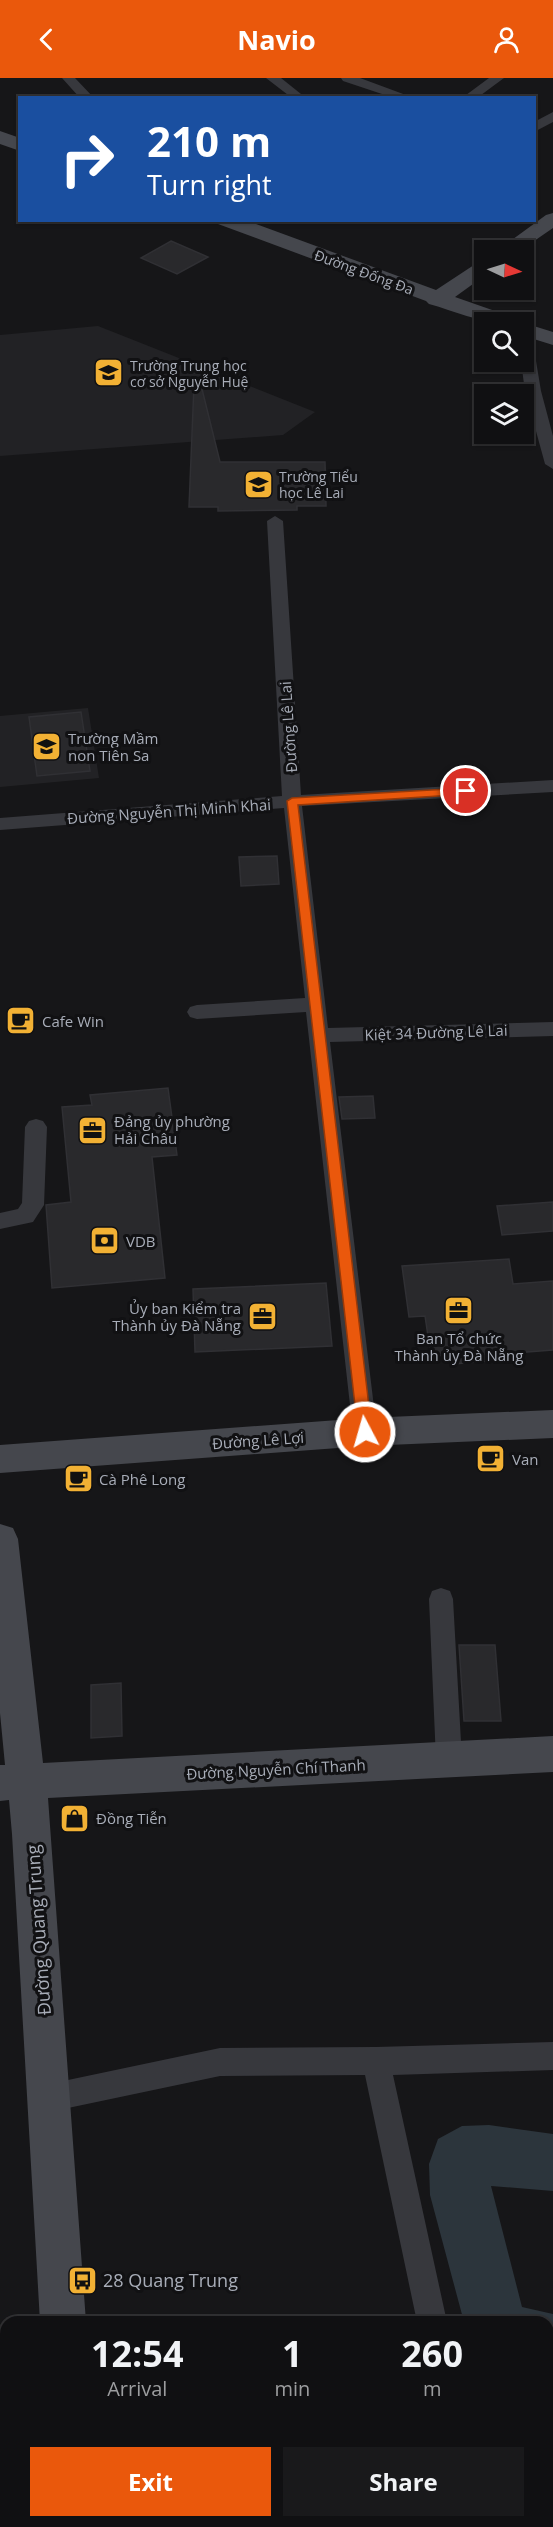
<!DOCTYPE html>
<meta charset="utf-8">
<style>
body{margin:0;font-family:"Open Sans",sans-serif;background:#19191b;color:#f1f3f6;height:100vh;display:flex;flex-direction:column;font-size:22px;white-space:nowrap}
*{box-sizing:border-box;margin:0}
p{font-size:20px;color:#9c9d9f}
.icon{flex:none;width:33px;height:33px;fill:none;stroke:currentColor;stroke-width:2;stroke-linecap:round;stroke-linejoin:round}
.map{position:relative;flex:1;overflow:hidden}
.side{position:absolute;left:0px;top:2238px;width:554px;height:212px;display:flex;flex-direction:column;background:#101012;border-radius:18px 18px 0 0;box-shadow:0 2px 4px #0004,0 0 0 2px #303032}
.side>*{flex:none}
.top-card{position:absolute;left:18px;top:18px;width:518px;height:126px;border-radius:0px;box-shadow:0 2px 4px #0004,0 0 0 2px #303032;background:#1a4fa0;color:#fff;overflow:hidden}
.needle{width:39px;rotate:94deg}
.fabs{position:absolute;left:474px;top:162px;display:grid;gap:12px}
.fabs a{display:grid;place-items:center;width:60px;height:60px;border-radius:0px;background:#101012;box-shadow:0 2px 4px #0004,0 0 0 2px #303032;font-size:30px}
.pin{position:absolute;display:grid;place-items:center;width:51px;height:51px;color:#fff;margin:-26px;border:3px solid #fff;border-radius:50%;box-shadow:0 2px 6px #0007}
.me{position:absolute;width:66px;margin:-33px;rotate:354deg;stroke-linejoin:round;filter:drop-shadow(0 0 4px #0008)}
.turn{display:flex;align-items:center;gap:21px;height:126px;padding:0 30px;font-size:27px}
.turn .icon{width:78px;height:78px;stroke-width:2.5}
.turn b{display:block;font-size:42px;line-height:51px}
.eta{display:flex;justify-content:space-evenly;align-items:center;height:102px;text-align:center}
.eta b{font-size:36px;font-weight:700;line-height:42px}
.button{display:flex;gap:12px;margin-top:auto;padding:12px 30px}
.button a{flex:1;height:69px;border-radius:0px;background:#ea580c;color:#fff;font-size:24px;font-weight:700;line-height:69px;text-align:center}
.button a+a{background:#19191b;color:#f1f3f6}
header{display:flex;justify-content:space-between;align-items:center;height:78px;padding:0 30px;background:#ea580c;color:#fff;font-size:27px;font-weight:700}
.map>svg:first-child{display:block}
.built{fill:#222225}
.water{fill:#2c353c}
.building{fill:#29292c;stroke:#303034;stroke-width:1.5}
.lines{fill:none;stroke-linecap:round;stroke-linejoin:round}
.street{fill:#37383d;fill-rule:evenodd}
.secondary{fill:#45474d;fill-rule:evenodd}
.route{fill:#ea580c;stroke:#983908;stroke-width:1.5}
.labels{text-anchor:middle;dominant-baseline:central;stroke-width:6;stroke-linejoin:round;paint-order:stroke}
.far-street-label{font-size:14px;fill:#a8adb8;stroke:#111113}
.far-poi-label{font-size:14px;fill:#a8adb8;stroke:#111113;text-anchor:start}
.street-label{font-size:15px;fill:#a8adb8;stroke:#111113}
.poi-label{font-size:15px;fill:#a8adb8;stroke:#111113;text-anchor:start}
.near-street-label{font-size:18px;fill:#a8adb8;stroke:#111113}
.near-poi-label{font-size:18px;fill:#a8adb8;stroke:#111113;text-anchor:start}
</style>
<header><svg class="icon" aria-label="back" viewBox="0 0 24 24"><path d="M15 5l-7 7 7 7"/></svg>Navio<svg class="icon" aria-label="person" viewBox="0 0 24 24"><circle cx="12" cy="8" r="4"/><path d="M4 21q1-7 8-7t8 7"/></svg></header>
<div class="map">
<svg width="553" height="2449" viewBox="0 0 553 2449">
<rect width="100%" height="100%" fill="#161618"/>
<path class="built" d="M 98,248 L 315,334 L 283,357 L 0,378 L 0,257 Z
M 88,630 L 99,700 L 0,709 L 0,638 Z"/>
<path class="water" d="M 489,2047 L 553,2056 L 553,2113 L 491,2108 L 522,2229 L 553,2236 L 553,2449 L 519,2449 L 517,2444 L 548,2444 L 548,2244 L 464,2244 L 430,2117 L 429,2086 L 438,2061 L 462,2048 Z"/>
<path class="building" d="M 171,163 L 208,179 L 177,196 L 141,180 Z
M 194,307 L 201,307 L 220,384 L 325,384 L 326,428 L 297,428 L 297,432 L 218,433 L 218,429 L 189,429 Z
M 81,634 L 90,693 L 37,698 L 29,639 Z
M 277,778 L 279,806 L 241,808 L 239,779 Z
M 168,1010 L 177,1077 L 152,1079 L 165,1200 L 52,1210 L 46,1127 L 71,1124 L 62,1029 L 92,1027 L 90,1017 Z
M 373,1018 L 375,1040 L 342,1041 L 339,1019 Z
M 553,1124 L 553,1153 L 502,1157 L 497,1128 Z
M 509,1181 L 513,1206 L 553,1203 L 553,1272 L 487,1277 L 488,1283 L 454,1286 L 453,1277 L 431,1278 L 425,1238 L 409,1239 L 402,1188 Z
M 326,1205 L 332,1268 L 195,1274 L 193,1211 Z
M 459,1567 L 495,1567 L 501,1643 L 464,1643 Z
M 121,1605 L 122,1658 L 91,1660 L 91,1607 Z"/>
<g class="lines">
<path class="street" d="M 62,0 L 75,0 L 94,20 L 80,20 Z
M 266,0 L 281,0 L 306,20 L 292,20 Z
M 341,0 L 360,0 L 414,20 L 394,20 L 343,3 Z
M 489,0 L 504,0 L 477,20 L 462,20 Z
M 553,34 L 553,44 L 534,54 L 534,44 Z
M 524,249 L 531,253 L 541,313 L 553,358 L 553,391 L 545,386 L 525,313 L 521,284 L 524,284 Z
M 275,438 L 283,443 L 301,717 L 553,702 L 553,714 L 302,728 L 328,950 L 553,944 L 553,958 L 330,964 L 377,1354 L 373,1361 L 365,1364 L 357,1361 L 353,1354 L 306,934 L 197,941 L 190,939 L 187,934 L 190,929 L 197,927 L 305,920 L 284,730 L 0,752 L 0,740 L 282,718 L 267,443 Z
M 36,1041 L 43,1043 L 47,1049 L 44,1127 L 33,1144 L 0,1151 L 0,1135 L 18,1131 L 22,1125 L 25,1049 L 29,1043 Z
M 441,1510 L 450,1513 L 453,1521 L 462,1682 L 458,1690 L 449,1694 L 440,1690 L 436,1682 L 429,1521 L 432,1513 Z
M 553,1964 L 553,1992 L 393,1997 L 447,2244 L 417,2244 L 365,1997 L 220,1998 L 49,2034 L 39,2030 L 35,2020 L 39,2010 L 49,2006 L 220,1970 L 376,1969 Z
M 6,2265 L 6,2295 L 0,2296 L 0,2266 Z
M 258,2444 L 315,2444 L 313,2449 L 256,2449 Z"/>
<path class="secondary" d="M 0,53 L 20,60 L 20,73 L 0,66 Z
M 553,135 L 553,150 L 521,172 L 498,172 L 546,137 Z
M 215,142 L 245,142 L 436,212 L 477,185 L 484,183 L 484,198 L 455,219 L 512,239 L 515,244 C 483,247 458,234 429,226 L 426,223 L 218,146 Z
M 524,245 L 553,254 L 553,267 L 524,258 Z
M 553,1332 L 553,1360 L 365,1368 L 0,1395 L 0,1367 L 365,1340 Z
M 0,1446 L 13,1450 L 18,1461 L 43,1685 L 553,1658 L 553,1694 L 48,1720 L 86,2244 L 40,2244 L 12,1756 L 9,1722 L 0,1723 L 0,1687 L 5,1687 L 0,1635 Z
M 53,2444 L 100,2444 L 102,2449 L 54,2449 Z"/>
</g>
<path class="route" d="M 466,710 L 471,713 L 470,716 L 298,727 L 372,1354 L 370,1359 L 360,1359 L 358,1354 L 287,723 L 292,720 Z"/>
<defs>
<symbol id="school-square" viewBox="-11 -11 22 22"><rect x="-9" y="-9" width="18" height="18" rx="4" fill="#f2b134" stroke="#111113"/><path d="M0-5L7-2L0 1L-7-2ZM-4 1L0 2.5L4 1V4Q0 6-4 4Z" fill="#111"/></symbol>
<symbol id="cafe-square" viewBox="-11 -11 22 22"><rect x="-9" y="-9" width="18" height="18" rx="4" fill="#f2b134" stroke="#111113"/><path d="M-5.5-4.5H6V0H3Q3 3.5 0 3.5H-2.5Q-5.5 3.5-5.5 0ZM3-3.2v2h1.7v-2ZM-6 4.5H4V6H-6Z" fill="#111"/></symbol>
<symbol id="office-square" viewBox="-11 -11 22 22"><rect x="-9" y="-9" width="18" height="18" rx="4" fill="#f2b134" stroke="#111113"/><path d="M-6-3h4V-5.5h4V-3h4V5H-6ZM-1-4.5V-3h2v-1.5ZM-6 0V1H6V0Z" fill="#111"/></symbol>
<symbol id="bank-square" viewBox="-11 -11 22 22"><rect x="-9" y="-9" width="18" height="18" rx="4" fill="#f2b134" stroke="#111113"/><path d="M-6-4H6V4H-6ZM0-2.3a2.3 2.3 0 1 0 0 4.6a2.3 2.3 0 1 0 0-4.6Z" fill="#111"/></symbol>
<symbol id="shop-square" viewBox="-11 -11 22 22"><rect x="-9" y="-9" width="18" height="18" rx="4" fill="#f2b134" stroke="#111113"/><path d="M-5-2.5h2.3a2.7 3.5 0 0 1 5.4 0H5L5.5 6h-11ZM-1.5-2.5h3a1.5 2.3 0 0 0-3 0Z" fill="#111"/></symbol>
<symbol id="bus-square" viewBox="-11 -11 22 22"><rect x="-9" y="-9" width="18" height="18" rx="4" fill="#f2b134" stroke="#111113"/><path d="M-5-6H5V4H4V6H2V4H-2V6H-4V4H-5ZM-3.5-4V0h7V-4ZM-3.5 1.2v1.5H-2V1.2ZM2 1.2v1.5H3.5V1.2Z" fill="#111"/></symbol>
</defs>
<g fill-rule="evenodd">
<use href="#school-square" x="92" y="278" width="33" height="33"/>
<use href="#school-square" x="242" y="390" width="33" height="33"/>
<use href="#school-square" x="30" y="652" width="33" height="33"/>
<use href="#cafe-square" x="4" y="926" width="33" height="33"/>
<use href="#office-square" x="76" y="1036" width="33" height="33"/>
<use href="#bank-square" x="88" y="1146" width="33" height="33"/>
<use href="#office-square" x="442" y="1216" width="33" height="33"/>
<use href="#office-square" x="246" y="1222" width="33" height="33"/>
<use href="#cafe-square" x="474" y="1364" width="33" height="33"/>
<use href="#cafe-square" x="62" y="1384" width="33" height="33"/>
<use href="#shop-square" x="58" y="1724" width="33" height="33"/>
<use href="#bus-square" x="66" y="2186" width="33" height="33"/>
</g>
<g class="labels">
<g class="far-street-label">
<text transform="translate(364 194) rotate(20)">Đường Đống Đa</text>
</g>
<g class="far-poi-label">
<text x="130" y="287">Trường Trung học<tspan x="130" dy="16">cơ sở Nguyễn Huệ</tspan></text>
<text x="279" y="398">Trường Tiểu<tspan x="279" dy="16">học Lê Lai</tspan></text>
</g>
<g class="street-label">
<text transform="translate(288 649) rotate(-94)">Đường Lê Lai</text>
<text transform="translate(169 733) rotate(-4)">Đường Nguyễn Thị Minh Khai</text>
<text transform="translate(436 954) rotate(-2)">Kiệt 34 Đường Lê Lai</text>
<text transform="translate(258 1362) rotate(-4)">Đường Lê Lợi</text>
<text transform="translate(276 1691) rotate(-3)">Đường Nguyễn Chí Thanh</text>
</g>
<g class="poi-label">
<text x="68" y="660">Trường Mầm<tspan x="68" dy="17">non Tiên Sa</tspan></text>
<text x="42" y="943">Cafe Win</text>
<text x="114" y="1043">Đảng ủy phường<tspan x="114" dy="17">Hải Châu</tspan></text>
<text x="126" y="1163">VDB</text>
<text x="241" y="1230" text-anchor="end">Ủy ban Kiểm tra<tspan x="241" dy="17">Thành ủy Đà Nẵng</tspan></text>
<text x="459" y="1260" text-anchor="middle">Ban Tổ chức<tspan x="459" dy="17">Thành ủy Đà Nẵng</tspan></text>
<text x="512" y="1381">Van</text>
<text x="99" y="1401">Cà Phê Long</text>
<text x="96" y="1740">Đồng Tiễn</text>
</g>
<g class="near-street-label">
<text transform="translate(38 1852) rotate(-94)">Đường Quang Trung</text>
</g>
<g class="near-poi-label">
<text x="103" y="2202">28 Quang Trung</text>
</g>
</g>
</svg>
<div class="fabs">
<a><svg class="needle" viewBox="-14 -14 28 28"><path d="M0-13l5 13h-10z" fill="#e53935"/><path d="M0 13l5-13h-10z" fill="#9c9d9f"/></svg></a>
<a><svg class="icon" aria-label="search" viewBox="0 0 24 24"><circle cx="10" cy="10" r="6"/><path d="M15 15l6 6"/></svg></a>
<a><svg class="icon" aria-label="layers" viewBox="0 0 24 24"><path d="M12 4l9 5-9 5-9-5zM3 14l9 5 9-5"/></svg></a>
</div>
<div class="pin" style="left:466px;top:713px;background:#d93025"><svg class="icon" aria-label="arrive" viewBox="0 0 24 24"><path d="M6 21V4h12l-3 4 3 4H6"/></svg></div>
<svg class="me" style="left:365px;top:1354px" viewBox="-20 -20 40 40"><circle r="17" fill="#ea580c" stroke="#fff" stroke-width="3"/><path d="M0-11L8 9 0 5-8 9z" fill="#fff"/></svg>
<div class="top-card">
<div class="turn"><svg class="icon" aria-label="right" viewBox="0 0 24 24"><path d="M7 20v-9h11M14 6l5 5-5 5"/></svg><div><b>210 m</b>Turn right</div></div>
</div>
<section class="side">
<div class="eta">
<div><b>12:54</b><p>Arrival</p></div>
<div><b>1</b><p>min</p></div>
<div><b>260</b><p>m</p></div>
</div>
<div class="button"><a>Exit</a><a>Share</a></div>
</section>
</div>
